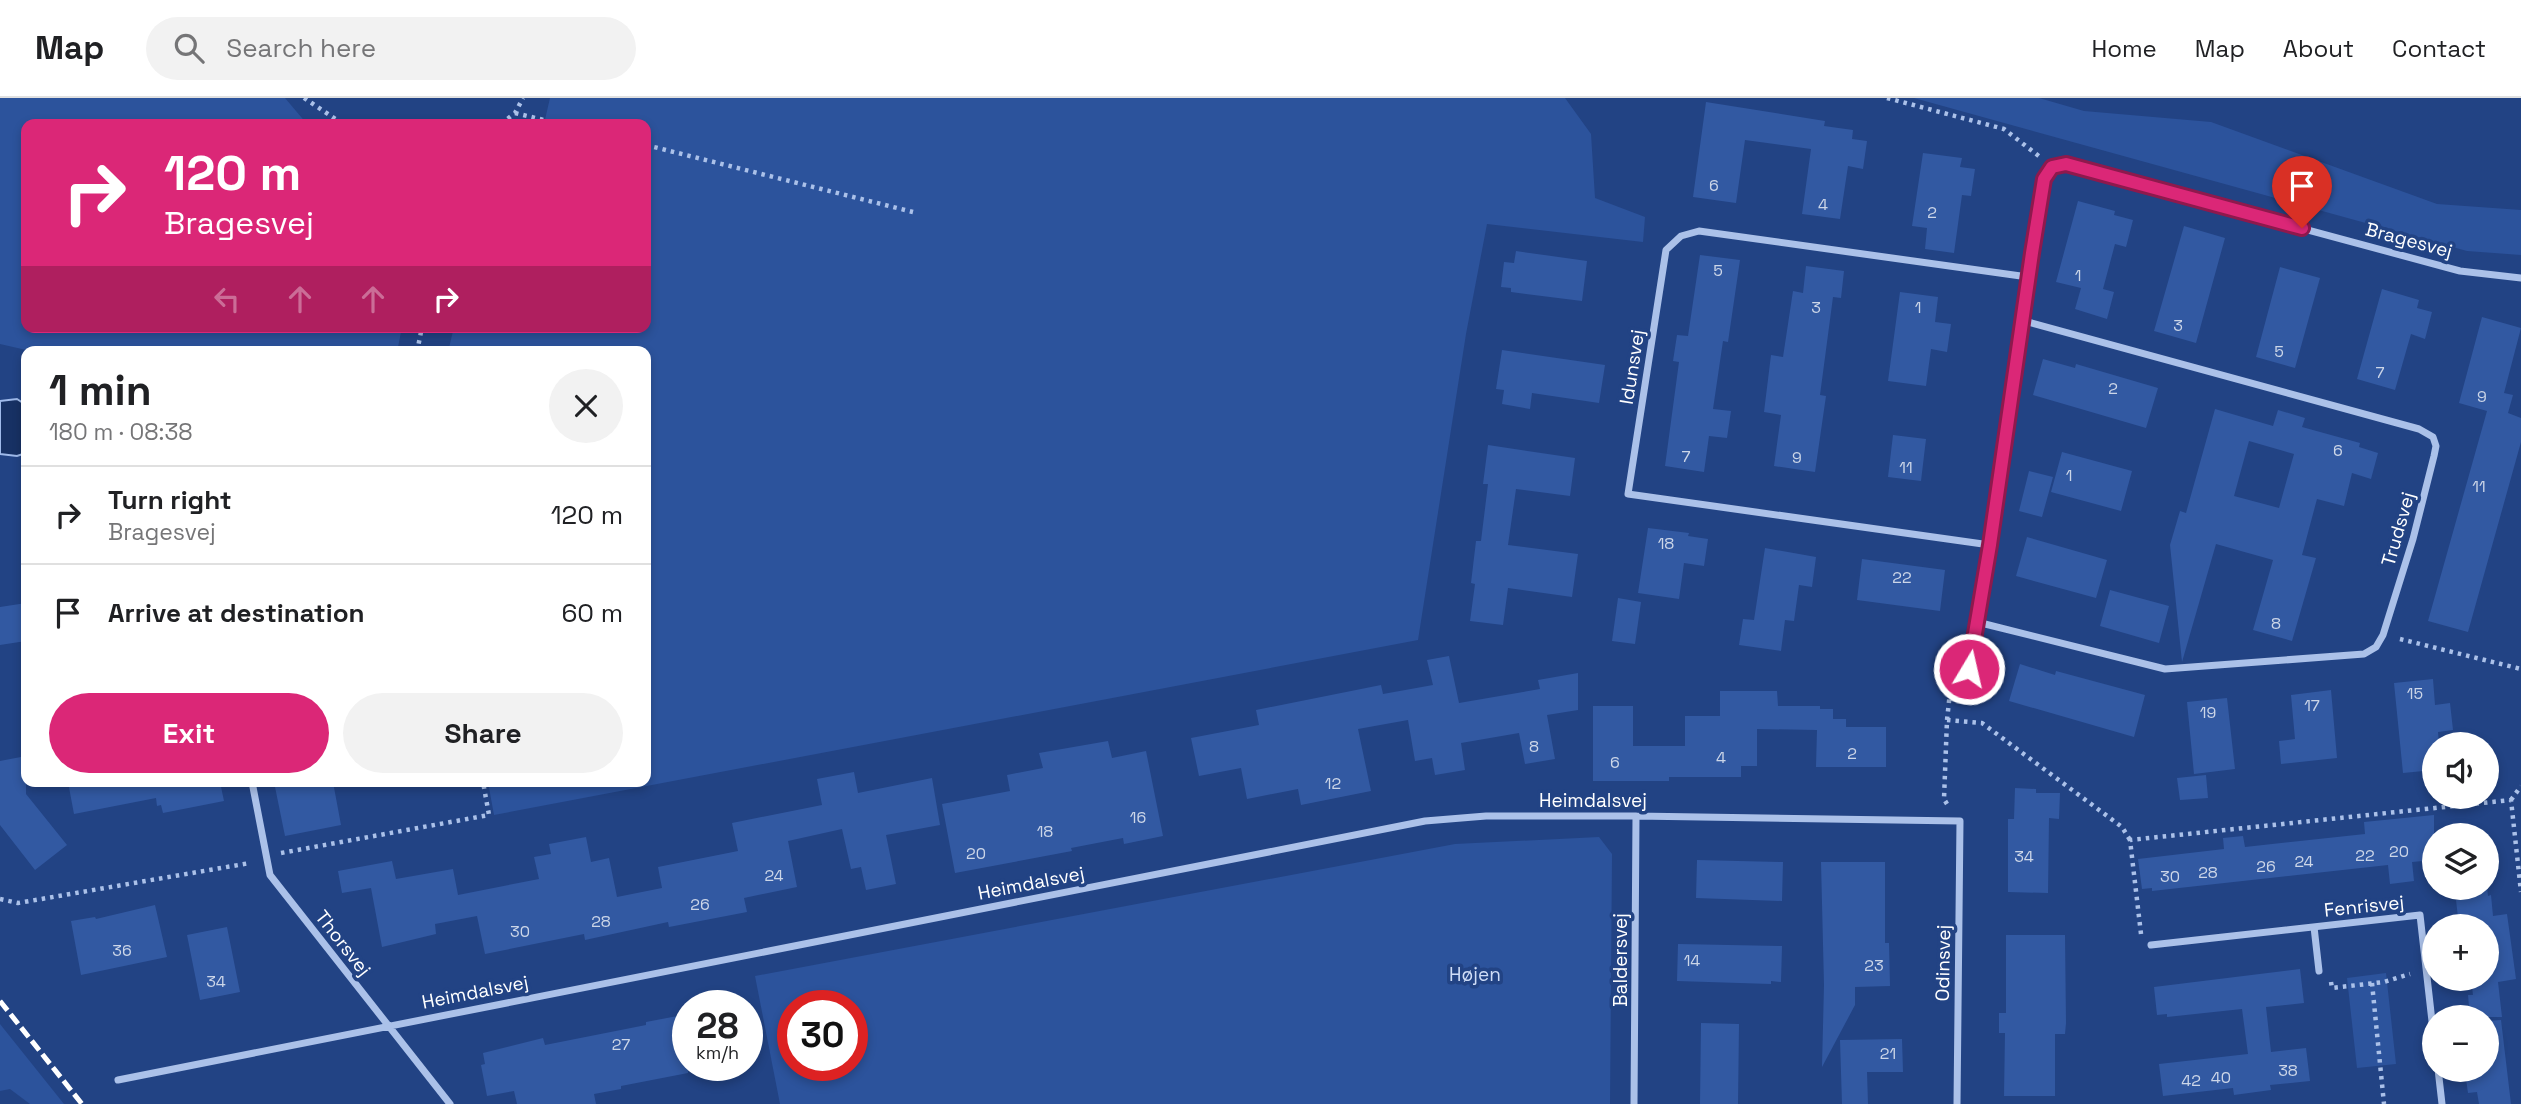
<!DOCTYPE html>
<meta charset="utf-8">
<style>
body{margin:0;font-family:"Space Grotesk",sans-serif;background:#f2f2f2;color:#202124;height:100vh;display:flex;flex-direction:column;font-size:26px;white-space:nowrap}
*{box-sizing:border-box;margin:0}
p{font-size:23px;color:#757577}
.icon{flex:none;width:38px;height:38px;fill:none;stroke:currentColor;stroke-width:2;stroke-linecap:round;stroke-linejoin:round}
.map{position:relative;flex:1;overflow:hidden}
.panel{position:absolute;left:21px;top:248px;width:630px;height:441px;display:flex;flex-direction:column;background:#fff;border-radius:14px;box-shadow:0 4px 10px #0003}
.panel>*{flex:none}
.guide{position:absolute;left:21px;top:21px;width:630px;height:214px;border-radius:14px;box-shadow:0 4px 10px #0003;background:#db2777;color:#fff;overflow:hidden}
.fabs{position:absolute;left:2422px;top:634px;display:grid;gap:14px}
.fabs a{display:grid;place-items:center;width:77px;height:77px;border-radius:50%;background:#fff;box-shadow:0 4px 10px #0003;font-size:35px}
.speed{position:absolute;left:672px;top:892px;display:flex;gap:14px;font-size:35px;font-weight:700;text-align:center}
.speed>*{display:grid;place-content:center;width:91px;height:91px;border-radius:50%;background:#fff;box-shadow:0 4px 10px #0003;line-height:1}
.speed small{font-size:18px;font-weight:400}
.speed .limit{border:10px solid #d22;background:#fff;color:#111}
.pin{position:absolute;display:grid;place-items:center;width:60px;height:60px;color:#fff;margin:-72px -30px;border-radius:50% 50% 50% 0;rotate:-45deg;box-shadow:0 0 7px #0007}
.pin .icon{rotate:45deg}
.me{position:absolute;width:77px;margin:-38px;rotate:9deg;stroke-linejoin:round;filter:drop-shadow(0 0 5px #0008)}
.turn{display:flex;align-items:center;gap:24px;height:147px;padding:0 28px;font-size:32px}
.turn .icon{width:91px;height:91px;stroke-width:2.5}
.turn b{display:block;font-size:49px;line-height:60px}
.lanes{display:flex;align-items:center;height:66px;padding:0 28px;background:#0003;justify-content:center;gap:35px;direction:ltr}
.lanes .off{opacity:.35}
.round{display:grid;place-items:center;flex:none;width:74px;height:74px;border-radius:37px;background:#f2f2f2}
.summary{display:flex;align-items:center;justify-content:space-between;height:119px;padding:0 28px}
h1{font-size:42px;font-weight:700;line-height:52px}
.action{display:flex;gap:14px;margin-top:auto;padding:14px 28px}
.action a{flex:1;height:80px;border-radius:42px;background:#db2777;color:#fff;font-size:28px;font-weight:700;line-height:80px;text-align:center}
.action a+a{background:#f2f2f2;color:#202124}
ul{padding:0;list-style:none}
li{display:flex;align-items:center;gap:21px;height:98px;padding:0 28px;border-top:2px solid #e0e0e0}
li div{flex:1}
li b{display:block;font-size:26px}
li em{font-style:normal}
header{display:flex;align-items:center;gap:42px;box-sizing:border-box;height:98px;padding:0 35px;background:#fff;border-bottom:2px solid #e0e0e0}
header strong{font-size:33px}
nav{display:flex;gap:38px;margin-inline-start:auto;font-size:24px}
.search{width:490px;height:63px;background:#f2f2f2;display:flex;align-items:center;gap:18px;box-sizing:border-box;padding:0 24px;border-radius:38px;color:#757577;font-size:26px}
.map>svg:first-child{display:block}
.green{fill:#2c539c;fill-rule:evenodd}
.water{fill:#173164;stroke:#9fbaea;stroke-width:2}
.building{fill:#3259a2;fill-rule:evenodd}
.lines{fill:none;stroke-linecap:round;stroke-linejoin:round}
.path{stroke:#abc1e9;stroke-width:4.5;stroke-dasharray:3.5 5;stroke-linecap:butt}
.minor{stroke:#abc1e9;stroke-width:7}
.rail{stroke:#fff;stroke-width:5;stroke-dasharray:12 5;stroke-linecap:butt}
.route-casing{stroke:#8e194d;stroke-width:18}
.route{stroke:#db2777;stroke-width:12}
.labels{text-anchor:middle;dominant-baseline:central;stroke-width:7;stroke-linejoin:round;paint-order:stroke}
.number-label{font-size:16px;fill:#ccd6e8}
.street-label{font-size:19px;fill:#fff;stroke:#224384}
.park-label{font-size:19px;fill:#cfddf7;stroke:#224384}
</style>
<header>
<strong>Map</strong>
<div class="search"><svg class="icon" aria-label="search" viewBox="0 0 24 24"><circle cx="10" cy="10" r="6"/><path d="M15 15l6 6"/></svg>Search here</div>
<nav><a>Home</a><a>Map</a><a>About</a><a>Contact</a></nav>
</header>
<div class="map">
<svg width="2521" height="1006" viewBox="0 0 2521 1006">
<rect width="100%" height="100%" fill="#224384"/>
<path class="green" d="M 0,0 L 285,0 L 307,26 L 26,26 L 26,229 L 402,229 L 397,254 L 35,254 L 0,246 Z
M 550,0 L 1565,0 L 1591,36 L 1595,100 L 1645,119 L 1643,144 L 1487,126 L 1466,236 L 1418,542 L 494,717 L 488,684 L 646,684 L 646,254 L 448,254 L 454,229 L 646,229 L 646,26 L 544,26 Z
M 1914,0 L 2039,0 L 2084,13 L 2211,24 L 2437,106 L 2521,112 L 2521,157 L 2467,153 Z
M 1599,739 L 1612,756 L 1610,1006 L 780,1006 L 755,878 L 1455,746 ZM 793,908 L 852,908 L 852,968 L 793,968 Z
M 2386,875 L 2396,966 L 2357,970 L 2347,880 Z
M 0,926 L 64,1006 L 30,1006 L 10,991 L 0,993 Z"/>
<path class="water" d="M 17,301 L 26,307 L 26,355 L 17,358 L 0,356 L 0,303 Z"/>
<path class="building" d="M 1706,4 L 1825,23 L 1824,28 L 1853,32 L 1852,41 L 1867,43 L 1863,71 L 1848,68 L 1840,121 L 1802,116 L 1811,51 L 1745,42 L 1736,105 L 1693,99 Z
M 1923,55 L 1962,60 L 1960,69 L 1975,71 L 1971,98 L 1962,97 L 1954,155 L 1925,151 L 1927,130 L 1912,128 Z
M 2078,103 L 2115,113 L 2114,117 L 2133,122 L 2126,149 L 2115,146 L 2103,191 L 2114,194 L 2107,221 L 2075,211 L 2081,190 L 2056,184 Z
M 2184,128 L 2225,140 L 2196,245 L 2154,233 Z
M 1516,153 L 1587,163 L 1582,203 L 1511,194 L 1511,190 L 1501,189 L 1504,164 L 1514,165 Z
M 1700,157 L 1740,162 L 1728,244 L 1723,243 L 1713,311 L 1731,313 L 1727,340 L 1709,338 L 1704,374 L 1665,368 L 1679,264 L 1673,263 L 1677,237 L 1688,238 Z
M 1806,168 L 1844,173 L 1841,200 L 1833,199 L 1820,297 L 1826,298 L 1815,374 L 1774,368 L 1781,317 L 1764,314 L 1771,257 L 1783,259 L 1793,193 L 1803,195 Z
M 2280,169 L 2320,180 L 2295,270 L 2256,259 Z
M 2382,191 L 2419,202 L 2417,210 L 2432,214 L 2425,241 L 2411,236 L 2395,292 L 2357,281 Z
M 1900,194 L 1938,199 L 1935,224 L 1951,226 L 1947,254 L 1931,251 L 1926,288 L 1888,283 Z
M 2482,219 L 2521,230 L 2504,295 L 2513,297 L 2508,315 L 2521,320 L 2521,344 L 2468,534 L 2428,523 L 2487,313 L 2459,305 Z
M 1502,252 L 1605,267 L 1599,305 L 1532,295 L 1530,311 L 1502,306 L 1504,292 L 1496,291 Z
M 2043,261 L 2075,270 L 2076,266 L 2158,290 L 2146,330 L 2033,297 Z
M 2215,311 L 2273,328 L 2278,312 L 2305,320 L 2302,329 L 2360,345 L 2359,349 L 2378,355 L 2371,381 L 2352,375 L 2344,408 L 2317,401 L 2302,457 L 2316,460 L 2292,543 L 2253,532 L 2273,462 L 2216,446 L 2182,564 L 2170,447 L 2180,413 L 2186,415 ZM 2249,343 L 2294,356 L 2279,410 L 2234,398 Z
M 1893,337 L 1926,341 L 1921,383 L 1888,379 Z
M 1488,347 L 1575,360 L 1570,398 L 1516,391 L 1508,447 L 1578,456 L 1572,499 L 1508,490 L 1503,527 L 1470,523 L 1475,486 L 1471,485 L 1476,443 L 1481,443 L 1488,386 L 1483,386 Z
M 2062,354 L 2132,373 L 2121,413 L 2051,394 Z
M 2029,373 L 2053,379 L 2042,419 L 2019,413 Z
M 1648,430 L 1689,435 L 1688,438 L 1708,441 L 1704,468 L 1684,465 L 1679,501 L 1638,495 Z
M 2027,439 L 2107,462 L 2096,500 L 2016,478 Z
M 1765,450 L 1816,459 L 1812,489 L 1799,487 L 1794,523 L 1785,522 L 1781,553 L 1739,547 L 1743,521 L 1754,522 Z
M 1862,461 L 1945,472 L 1940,513 L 1857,502 Z
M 2110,492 L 2169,508 L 2159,545 L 2100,528 Z
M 1618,500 L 1641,504 L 1635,546 L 1612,543 Z
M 26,505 L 26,543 L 0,547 L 0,509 Z
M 1449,558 L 1459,605 L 1540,591 L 1538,582 L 1578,575 L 1578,612 L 1547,617 L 1555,661 L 1525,666 L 1519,635 L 1461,645 L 1465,672 L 1435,677 L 1432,660 L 1415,663 L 1408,622 L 1358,631 L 1371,693 L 1301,707 L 1298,691 L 1247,701 L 1241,670 L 1199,678 L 1191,640 L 1259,627 L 1256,612 L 1381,587 L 1383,596 L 1433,587 L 1427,562 Z
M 2020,566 L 2055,577 L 2056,573 L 2145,597 L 2134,639 L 2009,603 Z
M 2433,581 L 2435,607 L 2450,605 L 2453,632 L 2438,634 L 2439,646 L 2434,646 L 2434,672 L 2403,675 L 2394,585 Z
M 2331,592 L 2337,660 L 2281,666 L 2279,643 L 2295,641 L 2291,597 Z
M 1720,593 L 1777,593 L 1778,608 L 1820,608 L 1820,611 L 1833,611 L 1833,621 L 1846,621 L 1846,629 L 1886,629 L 1886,669 L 1816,669 L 1817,632 L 1757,631 L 1757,668 L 1741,668 L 1741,679 L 1669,679 L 1669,683 L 1593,683 L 1593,608 L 1633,608 L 1633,648 L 1685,648 L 1685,618 L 1720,618 Z
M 2227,600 L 2235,671 L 2194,676 L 2187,604 Z
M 1108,643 L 1112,660 L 1146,653 L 1163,738 L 1124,746 L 1123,740 L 1071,750 L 1072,753 L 955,775 L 942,706 L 1010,693 L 1007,677 L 1043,670 L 1039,655 Z
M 26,658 L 26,696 L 67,747 L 35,772 L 0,727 L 0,663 Z
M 854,674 L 858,695 L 932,680 L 940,727 L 886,737 L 896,786 L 866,792 L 861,769 L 851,771 L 842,731 L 788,743 L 797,789 L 744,800 L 747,814 L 669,829 L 668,824 L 585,842 L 584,836 L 485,856 L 477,818 L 435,826 L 436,836 L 382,849 L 371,790 L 342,795 L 338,773 L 392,763 L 396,781 L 453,771 L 458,797 L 539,781 L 534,759 L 551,756 L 549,746 L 586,739 L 591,764 L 609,760 L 617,799 L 662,790 L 658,769 L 738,753 L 732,725 L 822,707 L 817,681 Z
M 2206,677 L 2208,700 L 2180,702 L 2177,680 Z
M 68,684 L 220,684 L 224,703 L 163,715 L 161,707 L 157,708 L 156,700 L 74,716 Z
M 274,684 L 333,684 L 341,727 L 285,738 Z
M 2015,690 L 2036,691 L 2036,695 L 2060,695 L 2059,721 L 2049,720 L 2048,795 L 2008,794 L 2008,721 L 2014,721 Z
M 2434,717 L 2434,762 L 2412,764 L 2414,783 L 2390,786 L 2388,767 L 2152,793 L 2152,790 L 2142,791 L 2138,761 L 2224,751 L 2223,740 L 2243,738 L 2245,749 L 2365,736 L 2364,724 Z
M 1697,762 L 1783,764 L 1782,803 L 1696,800 Z
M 1821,764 L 1885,764 L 1885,845 L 1889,845 L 1890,888 L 1855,889 L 1855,907 L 1822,969 L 1824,887 Z
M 2487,789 L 2488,798 L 2491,797 L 2493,818 L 2507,816 L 2516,881 L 2498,884 L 2502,919 L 2470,919 L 2468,897 L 2473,897 L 2471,880 L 2487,880 L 2487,828 L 2459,828 L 2456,802 L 2459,801 L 2458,791 Z
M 155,807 L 167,859 L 81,877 L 71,823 L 95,819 L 96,821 Z
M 227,829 L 240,894 L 200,902 L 187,837 Z
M 2006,837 L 2065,837 L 2066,925 L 2065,936 L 2055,936 L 2055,998 L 2004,998 L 2005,935 L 1999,935 L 1999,915 L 2006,915 Z
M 1678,846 L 1782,848 L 1781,884 L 1771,883 L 1771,886 L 1677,883 Z
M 2300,871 L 2304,905 L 2266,909 L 2271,954 L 2306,950 L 2310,983 L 2270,987 L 2271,992 L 2234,997 L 2233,990 L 2163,998 L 2159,966 L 2248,956 L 2242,911 L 2167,919 L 2167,916 L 2157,917 L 2154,889 Z
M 688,916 L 688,975 L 621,988 L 621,991 L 594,996 L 596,1006 L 517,1006 L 514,993 L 487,998 L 481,967 L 485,966 L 483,955 L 543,940 L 545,947 L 646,927 L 646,924 Z
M 2501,922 L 2511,1006 L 2479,1006 L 2477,994 L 2468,995 L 2465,974 L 2487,971 L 2487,923 Z
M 1701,925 L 1739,926 L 1738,1006 L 1700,1006 Z
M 1902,941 L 1903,974 L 1867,974 L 1868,1006 L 1842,1006 L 1840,942 Z"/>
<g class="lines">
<path class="path" d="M 304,0 L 343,26
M 1887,0 L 2004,31 L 2040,59
M 515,15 L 560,26
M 501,26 L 515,15 L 523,0
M 646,47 L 913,114
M 417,254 L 422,229
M 2400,541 L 2521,571
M 1947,622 L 1982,625 L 2122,729 L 2130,742
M 2511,702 L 2521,688
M 1947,706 L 1944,701 L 1947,622 L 1952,576
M 281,755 L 489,717 L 483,684
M 0,801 L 18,805 L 250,765
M 2141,836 L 2130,742 L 2511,702 L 2521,794
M 2331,884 L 2332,890 L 2384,884 L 2410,876
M 2372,885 L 2384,1006"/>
<path class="minor" d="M 1990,447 L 1628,396 L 1666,152 L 1681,138 L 1699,133 L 2028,179
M 1977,524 L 2165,571 L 2364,556 L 2376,549 L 2383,537 L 2413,441 L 2434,358 L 2436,348 L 2433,339 L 2419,331 L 2021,222
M 1969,571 C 1996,408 2017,244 2044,81 L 2052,69 L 2066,67 L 2460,173 L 2521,180
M 252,684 L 270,777 L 450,1006
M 2314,829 L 2319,873
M 2151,847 L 2420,817 L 2434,941
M 2438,971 L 2442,1006
M 118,982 L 1425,723 L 1486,718 L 1636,718 L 1960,723 L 1957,1006
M 1634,1006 L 1636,718"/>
<path class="rail" d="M 0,903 L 82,1006"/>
</g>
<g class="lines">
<defs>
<path id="route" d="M 1969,571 L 1990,447 L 2032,155 L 2044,81 L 2052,69 L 2066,66 L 2302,130"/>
</defs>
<use href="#route" class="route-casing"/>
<use href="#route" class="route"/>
</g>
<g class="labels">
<g class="number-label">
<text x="1714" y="87">6</text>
<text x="1823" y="106">4</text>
<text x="1932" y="114">2</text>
<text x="1718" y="172">5</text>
<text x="2078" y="177">1</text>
<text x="1816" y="209">3</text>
<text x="1918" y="209">1</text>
<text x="2178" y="227">3</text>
<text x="2279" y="253">5</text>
<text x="2380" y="274">7</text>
<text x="2113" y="290">2</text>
<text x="2482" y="298">9</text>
<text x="2338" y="352">6</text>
<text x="1686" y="358">7</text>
<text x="1797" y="359">9</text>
<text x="1906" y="369">11</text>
<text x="2069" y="377">1</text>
<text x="2479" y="388">11</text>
<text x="1666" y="445">18</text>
<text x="1902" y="479">22</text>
<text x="2276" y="525">8</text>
<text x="2415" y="595">15</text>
<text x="2312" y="607">17</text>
<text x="2208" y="614">19</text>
<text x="1534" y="648">8</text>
<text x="1852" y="655">2</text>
<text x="1721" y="659">4</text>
<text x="1615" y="664">6</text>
<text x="1333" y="685">12</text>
<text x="1138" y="719">16</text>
<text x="1045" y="733">18</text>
<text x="2399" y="753">20</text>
<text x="976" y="755">20</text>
<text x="2365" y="757">22</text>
<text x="2024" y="758">34</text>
<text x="2304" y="763">24</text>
<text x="2266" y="768">26</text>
<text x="2208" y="774">28</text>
<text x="774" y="777">24</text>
<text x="2170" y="778">30</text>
<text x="700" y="806">26</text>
<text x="601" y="823">28</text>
<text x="520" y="833">30</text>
<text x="122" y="852">36</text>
<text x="1692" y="862">14</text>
<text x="1874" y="867">23</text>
<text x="216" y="883">34</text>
<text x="621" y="946">27</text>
<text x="1888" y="955">21</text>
<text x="2288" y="972">38</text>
<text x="2221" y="979">40</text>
<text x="2191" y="982">42</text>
</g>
<g class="street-label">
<text transform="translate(2409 142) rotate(15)">Bragesvej</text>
<text transform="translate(1632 269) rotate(-81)">Idunsvej</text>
<text transform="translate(2398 431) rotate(-74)">Trudsvej</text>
<text x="1593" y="702">Heimdalsvej</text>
<text transform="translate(1031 785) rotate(-11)">Heimdalsvej</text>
<text transform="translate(2364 808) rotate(-6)">Fenrisvej</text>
<text transform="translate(343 845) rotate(52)">Thorsvej</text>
<text transform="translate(1620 862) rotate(-90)">Baldersvej</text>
<text transform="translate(1943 865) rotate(-89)">Odinsvej</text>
<text transform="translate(475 894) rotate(-11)">Heimdalsvej</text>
</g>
<g class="park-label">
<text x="1475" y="876">Højen</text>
</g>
</g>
</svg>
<div class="fabs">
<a><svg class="icon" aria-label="sound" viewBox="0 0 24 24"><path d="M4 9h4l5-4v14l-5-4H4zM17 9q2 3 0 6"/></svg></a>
<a><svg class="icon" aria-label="layers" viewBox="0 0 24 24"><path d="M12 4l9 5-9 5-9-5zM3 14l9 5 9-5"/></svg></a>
<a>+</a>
<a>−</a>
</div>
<div class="speed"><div>28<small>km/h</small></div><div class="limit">30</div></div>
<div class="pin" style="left:2302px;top:130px;background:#d93025"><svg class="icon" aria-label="arrive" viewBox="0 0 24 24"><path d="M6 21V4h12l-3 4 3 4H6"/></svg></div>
<svg class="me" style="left:1969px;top:571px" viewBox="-20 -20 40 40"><circle r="17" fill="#db2777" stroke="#fff" stroke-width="3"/><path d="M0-11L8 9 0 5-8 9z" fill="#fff"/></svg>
<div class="guide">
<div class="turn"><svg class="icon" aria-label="right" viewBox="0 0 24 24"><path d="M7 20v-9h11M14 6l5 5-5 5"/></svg><div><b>120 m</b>Bragesvej</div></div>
<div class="lanes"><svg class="icon off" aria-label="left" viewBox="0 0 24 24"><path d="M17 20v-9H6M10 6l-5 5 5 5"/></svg><svg class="icon off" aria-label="ahead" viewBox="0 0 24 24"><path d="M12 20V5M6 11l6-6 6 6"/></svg><svg class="icon off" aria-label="ahead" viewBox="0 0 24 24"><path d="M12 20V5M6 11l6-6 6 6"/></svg><svg class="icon" aria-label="right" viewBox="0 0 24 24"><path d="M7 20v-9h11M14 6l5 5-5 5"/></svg></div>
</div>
<section class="panel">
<div class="summary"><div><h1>1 min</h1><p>180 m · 08:38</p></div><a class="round"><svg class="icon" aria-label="close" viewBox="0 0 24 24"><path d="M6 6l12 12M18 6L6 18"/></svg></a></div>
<ul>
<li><svg class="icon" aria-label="right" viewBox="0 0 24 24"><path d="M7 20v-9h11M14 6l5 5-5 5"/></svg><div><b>Turn right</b><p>Bragesvej</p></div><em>120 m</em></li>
<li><svg class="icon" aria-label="arrive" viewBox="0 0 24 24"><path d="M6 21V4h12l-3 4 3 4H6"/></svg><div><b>Arrive at destination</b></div><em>60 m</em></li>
</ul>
<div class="action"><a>Exit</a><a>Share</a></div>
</section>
</div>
